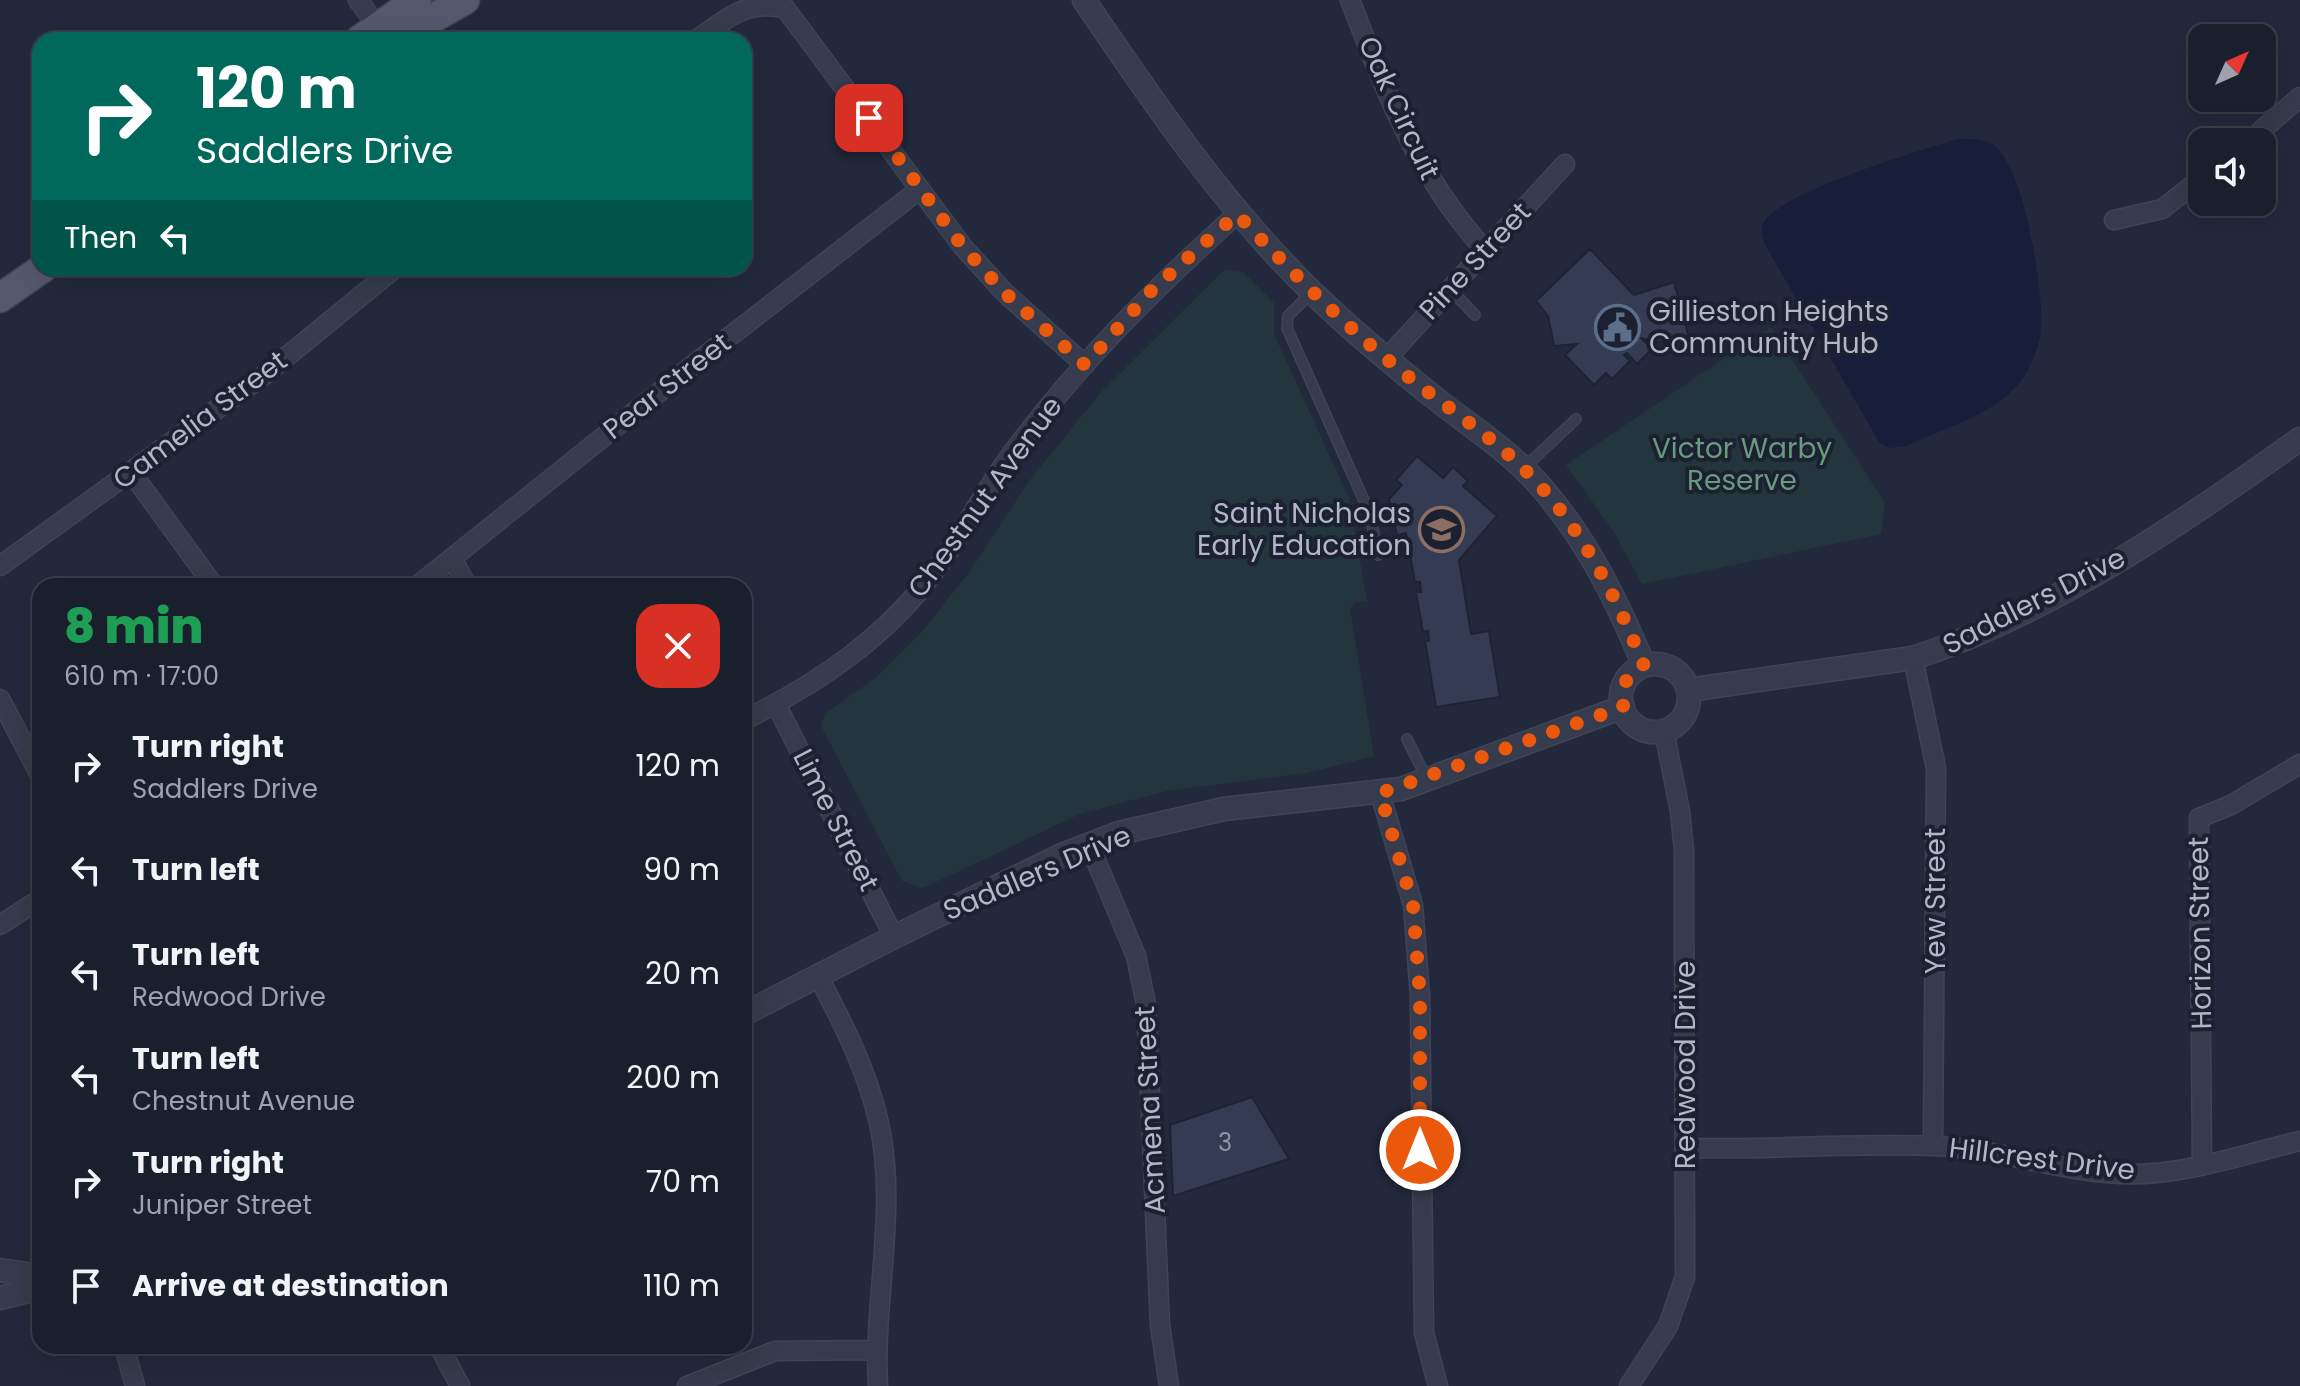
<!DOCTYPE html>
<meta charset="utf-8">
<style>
body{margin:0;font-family:Poppins,sans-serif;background:#232735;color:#f1f3f6;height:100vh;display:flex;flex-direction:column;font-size:30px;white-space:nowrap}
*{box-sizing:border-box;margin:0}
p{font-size:26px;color:#9fa2aa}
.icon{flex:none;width:44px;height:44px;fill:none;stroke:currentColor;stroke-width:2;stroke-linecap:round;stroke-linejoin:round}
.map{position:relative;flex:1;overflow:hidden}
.sheet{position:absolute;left:32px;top:578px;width:720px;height:776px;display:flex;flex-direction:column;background:#1a1f2d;border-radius:24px;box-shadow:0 8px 32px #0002,0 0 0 2px #383d49}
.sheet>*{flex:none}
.hud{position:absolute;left:32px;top:32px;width:720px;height:244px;border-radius:24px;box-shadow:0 8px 32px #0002,0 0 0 2px #383d49;background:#00695c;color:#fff;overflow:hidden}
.needle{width:52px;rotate:45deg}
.buttons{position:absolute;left:2188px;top:24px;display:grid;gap:16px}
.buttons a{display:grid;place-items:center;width:88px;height:88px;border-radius:16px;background:#1a1f2d;box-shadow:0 8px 32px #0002,0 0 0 2px #383d49;font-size:40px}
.pin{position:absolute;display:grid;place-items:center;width:68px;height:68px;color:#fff;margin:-34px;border-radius:16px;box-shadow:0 4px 12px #0006}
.me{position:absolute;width:88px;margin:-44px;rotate:0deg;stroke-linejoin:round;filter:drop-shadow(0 0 6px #0008)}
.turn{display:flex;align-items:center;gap:28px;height:168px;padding:0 32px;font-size:36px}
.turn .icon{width:104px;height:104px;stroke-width:2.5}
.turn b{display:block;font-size:56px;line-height:68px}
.then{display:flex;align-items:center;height:76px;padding:0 32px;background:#0003;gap:16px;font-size:30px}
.round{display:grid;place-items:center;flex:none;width:84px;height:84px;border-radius:24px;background:#232735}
.summary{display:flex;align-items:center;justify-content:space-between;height:136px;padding:0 32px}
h1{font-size:48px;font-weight:800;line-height:60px;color:#1e9e55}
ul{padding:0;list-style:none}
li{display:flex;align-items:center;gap:24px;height:104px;padding:0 32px}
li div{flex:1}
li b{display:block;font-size:30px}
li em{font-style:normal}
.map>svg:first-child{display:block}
.green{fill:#24363d}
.water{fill:#161e3a}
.building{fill:#343c53;stroke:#1e2333;stroke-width:2}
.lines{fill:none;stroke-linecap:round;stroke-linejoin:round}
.service-casing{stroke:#3f4555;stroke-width:12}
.minor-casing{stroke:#3f4555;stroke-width:21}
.tertiary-casing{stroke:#3f4555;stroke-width:25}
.primary-casing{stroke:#3f4555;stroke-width:31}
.service{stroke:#363b4d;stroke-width:9}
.minor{stroke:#363b4d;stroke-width:18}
.tertiary{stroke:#363b4d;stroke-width:22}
.primary{stroke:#545a6d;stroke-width:28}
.route{stroke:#ea580c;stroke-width:14;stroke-dasharray:0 25.2}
.labels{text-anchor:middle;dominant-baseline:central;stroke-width:8;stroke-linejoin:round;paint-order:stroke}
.number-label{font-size:24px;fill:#9096a9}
.street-label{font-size:28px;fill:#b2b6c8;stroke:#1c2131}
.poi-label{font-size:28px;fill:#b2b6c8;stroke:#1c2131;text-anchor:start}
.park-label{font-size:28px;fill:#689a7d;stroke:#1c2131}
</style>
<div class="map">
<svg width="2300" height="1386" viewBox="0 0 2300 1386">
<rect width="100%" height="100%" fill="#22293c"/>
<path class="green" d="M 1224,270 L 1243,272 L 1274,303 L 1274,334 L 1349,498 L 1367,601 L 1355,602 L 1350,609 L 1374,756 L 1307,773 L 1166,791 L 1080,814 L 923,888 L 902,881 L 821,726 L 825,714 L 878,676 L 921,633 L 970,571 L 1029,481 L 1102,391 Z
M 1771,327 L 1885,503 L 1881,534 L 1642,584 L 1614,532 L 1566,465 Z"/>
<path class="water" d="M 1957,139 C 1969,139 1982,138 1993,145 C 2024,164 2044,292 2041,329 C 2040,344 2033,362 2025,375 C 2002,412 1945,428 1906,446 L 1890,448 L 1879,442 L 1767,248 C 1763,241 1760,233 1763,224 C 1776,193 1922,150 1957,139 Z"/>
<path class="building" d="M 1590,249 L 1634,295 L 1674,282 L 1689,338 L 1656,342 L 1641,338 L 1652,349 L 1637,364 L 1627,353 L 1624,355 L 1630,361 L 1612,379 L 1606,373 L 1594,385 L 1565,355 L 1577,344 L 1554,346 L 1548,316 L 1536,301 Z
M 1417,456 L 1443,478 L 1453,467 L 1468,481 L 1463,486 L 1497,516 L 1459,560 L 1471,634 L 1489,631 L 1500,697 L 1436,707 L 1425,641 L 1429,641 L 1428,631 L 1423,632 L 1416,592 L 1421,592 L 1420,582 L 1415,582 L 1406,533 L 1397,535 L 1389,499 L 1402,485 L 1396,480 Z
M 1252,1097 L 1289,1159 L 1173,1196 L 1170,1125 Z"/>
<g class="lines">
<defs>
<path id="service" d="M 1450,289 L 1475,315
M 1312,292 L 1288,316 L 1287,328 L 1370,514 L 1378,555
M 1523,469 L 1576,419
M 1407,739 L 1427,779"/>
<path id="minor" d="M 358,0 L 377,26
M 1350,0 C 1385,91 1418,177 1485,250
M 696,40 C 728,18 745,0 785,8 L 963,247 L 1005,293 L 1085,365
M 2248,142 L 2300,97
M 2114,220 L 2162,209 L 2202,178
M 1386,359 L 1565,164
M 131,472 L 214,586
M 453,560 L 467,586
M 0,566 L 263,376 L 395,268
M 417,586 L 693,365 L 920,189
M 1913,658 L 1936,768 L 1933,1146
M 0,699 L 40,775
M 776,704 L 894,937
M 744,720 C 819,683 887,637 937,568 C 963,532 984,492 1010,456 C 1076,366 1155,288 1237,214
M 1380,793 L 1413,905 L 1420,996 L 1424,1333 L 1438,1386
M 1089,844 L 1136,956 L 1146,1004 L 1160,1325 L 1169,1386
M 0,925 L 40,899
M 818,976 C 843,1023 867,1070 879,1123 C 898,1209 873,1300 878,1386
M 1685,1148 C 1769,1150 1852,1143 1935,1146 C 1998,1149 2058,1171 2121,1174 C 2180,1177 2244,1154 2300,1141
M 2202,1164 L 2199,818 L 2231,805 L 2300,764
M 124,1346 L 135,1386
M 439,1346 L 460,1386
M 687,1386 L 775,1351 L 877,1350
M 1629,1386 L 1668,1326 L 1685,1277 L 1684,851 L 1680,811 L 1664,731"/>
<path id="tertiary" d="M 1084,0 C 1154,103 1222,204 1311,291 C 1353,332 1399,370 1445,406 C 1478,431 1515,456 1542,488 C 1587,540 1618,602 1644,666
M1621 698a34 34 0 1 1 68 0a34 34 0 1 1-68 0Z
M 1688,690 L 1913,658 C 2054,612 2180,524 2300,439
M 744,1014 L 894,937 L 1062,855 L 1119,833 L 1224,809 L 1401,789 L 1623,707
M 0,1270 L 40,1276
M 0,1298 L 40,1288"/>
<path id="primary" d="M 359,40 L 417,0
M 395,40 L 465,0
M 0,298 L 43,268"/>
</defs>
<use href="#service" class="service-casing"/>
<use href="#minor" class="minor-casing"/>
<use href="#tertiary" class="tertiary-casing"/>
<use href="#primary" class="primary-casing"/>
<use href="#service" class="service"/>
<use href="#minor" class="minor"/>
<use href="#tertiary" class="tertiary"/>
<use href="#primary" class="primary"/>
</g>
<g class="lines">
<path class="route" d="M 869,118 L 963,247 L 1005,293 L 1085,365 L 1151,291 L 1237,214 C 1289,269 1341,322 1400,370 C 1446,408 1501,441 1541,487 C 1587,538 1619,603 1644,666 L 1625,682 L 1623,707 L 1380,793 L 1413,905 L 1420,996 L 1420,1150"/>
</g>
<defs>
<symbol id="civic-ring" viewBox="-11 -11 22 22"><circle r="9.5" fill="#1c2131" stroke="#5c6f8a" stroke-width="1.5"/><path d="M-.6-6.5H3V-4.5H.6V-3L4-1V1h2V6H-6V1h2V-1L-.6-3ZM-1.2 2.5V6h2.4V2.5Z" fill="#5c6f8a"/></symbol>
<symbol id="school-ring" viewBox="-11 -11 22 22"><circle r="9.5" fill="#1c2131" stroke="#8d6e63" stroke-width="1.5"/><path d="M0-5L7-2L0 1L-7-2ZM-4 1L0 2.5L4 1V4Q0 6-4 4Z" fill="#8d6e63"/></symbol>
</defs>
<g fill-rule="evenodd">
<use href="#civic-ring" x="1592" y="302" width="51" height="51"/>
<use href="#school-ring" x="1416" y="504" width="51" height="51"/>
</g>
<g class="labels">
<g class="number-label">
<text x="1225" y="1142">3</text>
</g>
<g class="street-label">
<text transform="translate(1399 108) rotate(65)">Oak Circuit</text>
<text transform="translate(1475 261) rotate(-47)">Pine Street</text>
<text transform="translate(667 386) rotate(-38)">Pear Street</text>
<text transform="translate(200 420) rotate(-37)">Camelia Street</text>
<text transform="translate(985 497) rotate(-54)">Chestnut Avenue</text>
<text transform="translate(2034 601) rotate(-27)">Saddlers Drive</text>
<text transform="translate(836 820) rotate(63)">Lime Street</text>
<text transform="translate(1037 873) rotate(-23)">Saddlers Drive</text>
<text transform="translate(1935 901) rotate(-90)">Yew Street</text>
<text transform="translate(2200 933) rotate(-91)">Horizon Street</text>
<text transform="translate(1685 1065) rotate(-90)">Redwood Drive</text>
<text transform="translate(1150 1110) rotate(-93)">Acmena Street</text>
<text transform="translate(2042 1159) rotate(7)">Hillcrest Drive</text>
</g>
<g class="poi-label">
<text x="1649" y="311">Gillieston Heights<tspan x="1649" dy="32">Community Hub</tspan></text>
<text x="1411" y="513" text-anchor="end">Saint Nicholas<tspan x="1411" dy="32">Early Education</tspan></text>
</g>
<g class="park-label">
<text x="1742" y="448">Victor Warby<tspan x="1742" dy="32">Reserve</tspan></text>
</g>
</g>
</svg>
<div class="buttons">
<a><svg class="needle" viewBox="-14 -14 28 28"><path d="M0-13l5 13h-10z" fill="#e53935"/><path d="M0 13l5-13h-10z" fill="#9fa2aa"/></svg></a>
<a><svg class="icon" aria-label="sound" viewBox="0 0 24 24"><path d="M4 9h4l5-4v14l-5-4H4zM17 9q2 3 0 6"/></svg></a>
</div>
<div class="pin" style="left:869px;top:118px;background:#d93025"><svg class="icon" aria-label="arrive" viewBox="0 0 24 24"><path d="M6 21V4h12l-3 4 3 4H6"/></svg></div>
<svg class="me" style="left:1420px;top:1150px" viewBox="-20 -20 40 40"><circle r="17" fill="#ea580c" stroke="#fff" stroke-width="3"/><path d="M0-11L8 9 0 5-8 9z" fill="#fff"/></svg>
<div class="hud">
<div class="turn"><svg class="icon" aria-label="right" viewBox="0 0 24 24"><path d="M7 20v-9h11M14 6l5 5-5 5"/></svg><div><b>120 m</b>Saddlers Drive</div></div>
<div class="then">Then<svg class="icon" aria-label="left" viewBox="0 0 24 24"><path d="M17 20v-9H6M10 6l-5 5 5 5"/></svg></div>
</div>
<section class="sheet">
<div class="summary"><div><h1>8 min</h1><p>610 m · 17:00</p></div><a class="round" style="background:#d93025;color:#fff"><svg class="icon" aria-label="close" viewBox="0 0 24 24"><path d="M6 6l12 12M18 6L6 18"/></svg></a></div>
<ul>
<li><svg class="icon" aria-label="right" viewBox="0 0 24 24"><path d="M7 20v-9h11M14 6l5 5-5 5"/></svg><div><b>Turn right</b><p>Saddlers Drive</p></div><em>120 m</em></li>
<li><svg class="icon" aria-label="left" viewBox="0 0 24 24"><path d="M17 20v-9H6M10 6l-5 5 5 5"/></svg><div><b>Turn left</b></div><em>90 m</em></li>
<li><svg class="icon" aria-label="left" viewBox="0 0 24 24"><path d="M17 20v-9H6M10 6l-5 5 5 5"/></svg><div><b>Turn left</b><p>Redwood Drive</p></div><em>20 m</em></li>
<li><svg class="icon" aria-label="left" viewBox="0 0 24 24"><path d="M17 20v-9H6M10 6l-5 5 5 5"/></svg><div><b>Turn left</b><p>Chestnut Avenue</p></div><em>200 m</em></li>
<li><svg class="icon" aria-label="right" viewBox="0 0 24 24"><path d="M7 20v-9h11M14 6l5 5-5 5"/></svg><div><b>Turn right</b><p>Juniper Street</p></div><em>70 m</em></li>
<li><svg class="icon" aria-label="arrive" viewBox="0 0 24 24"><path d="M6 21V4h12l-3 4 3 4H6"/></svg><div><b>Arrive at destination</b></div><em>110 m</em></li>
</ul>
</section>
</div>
